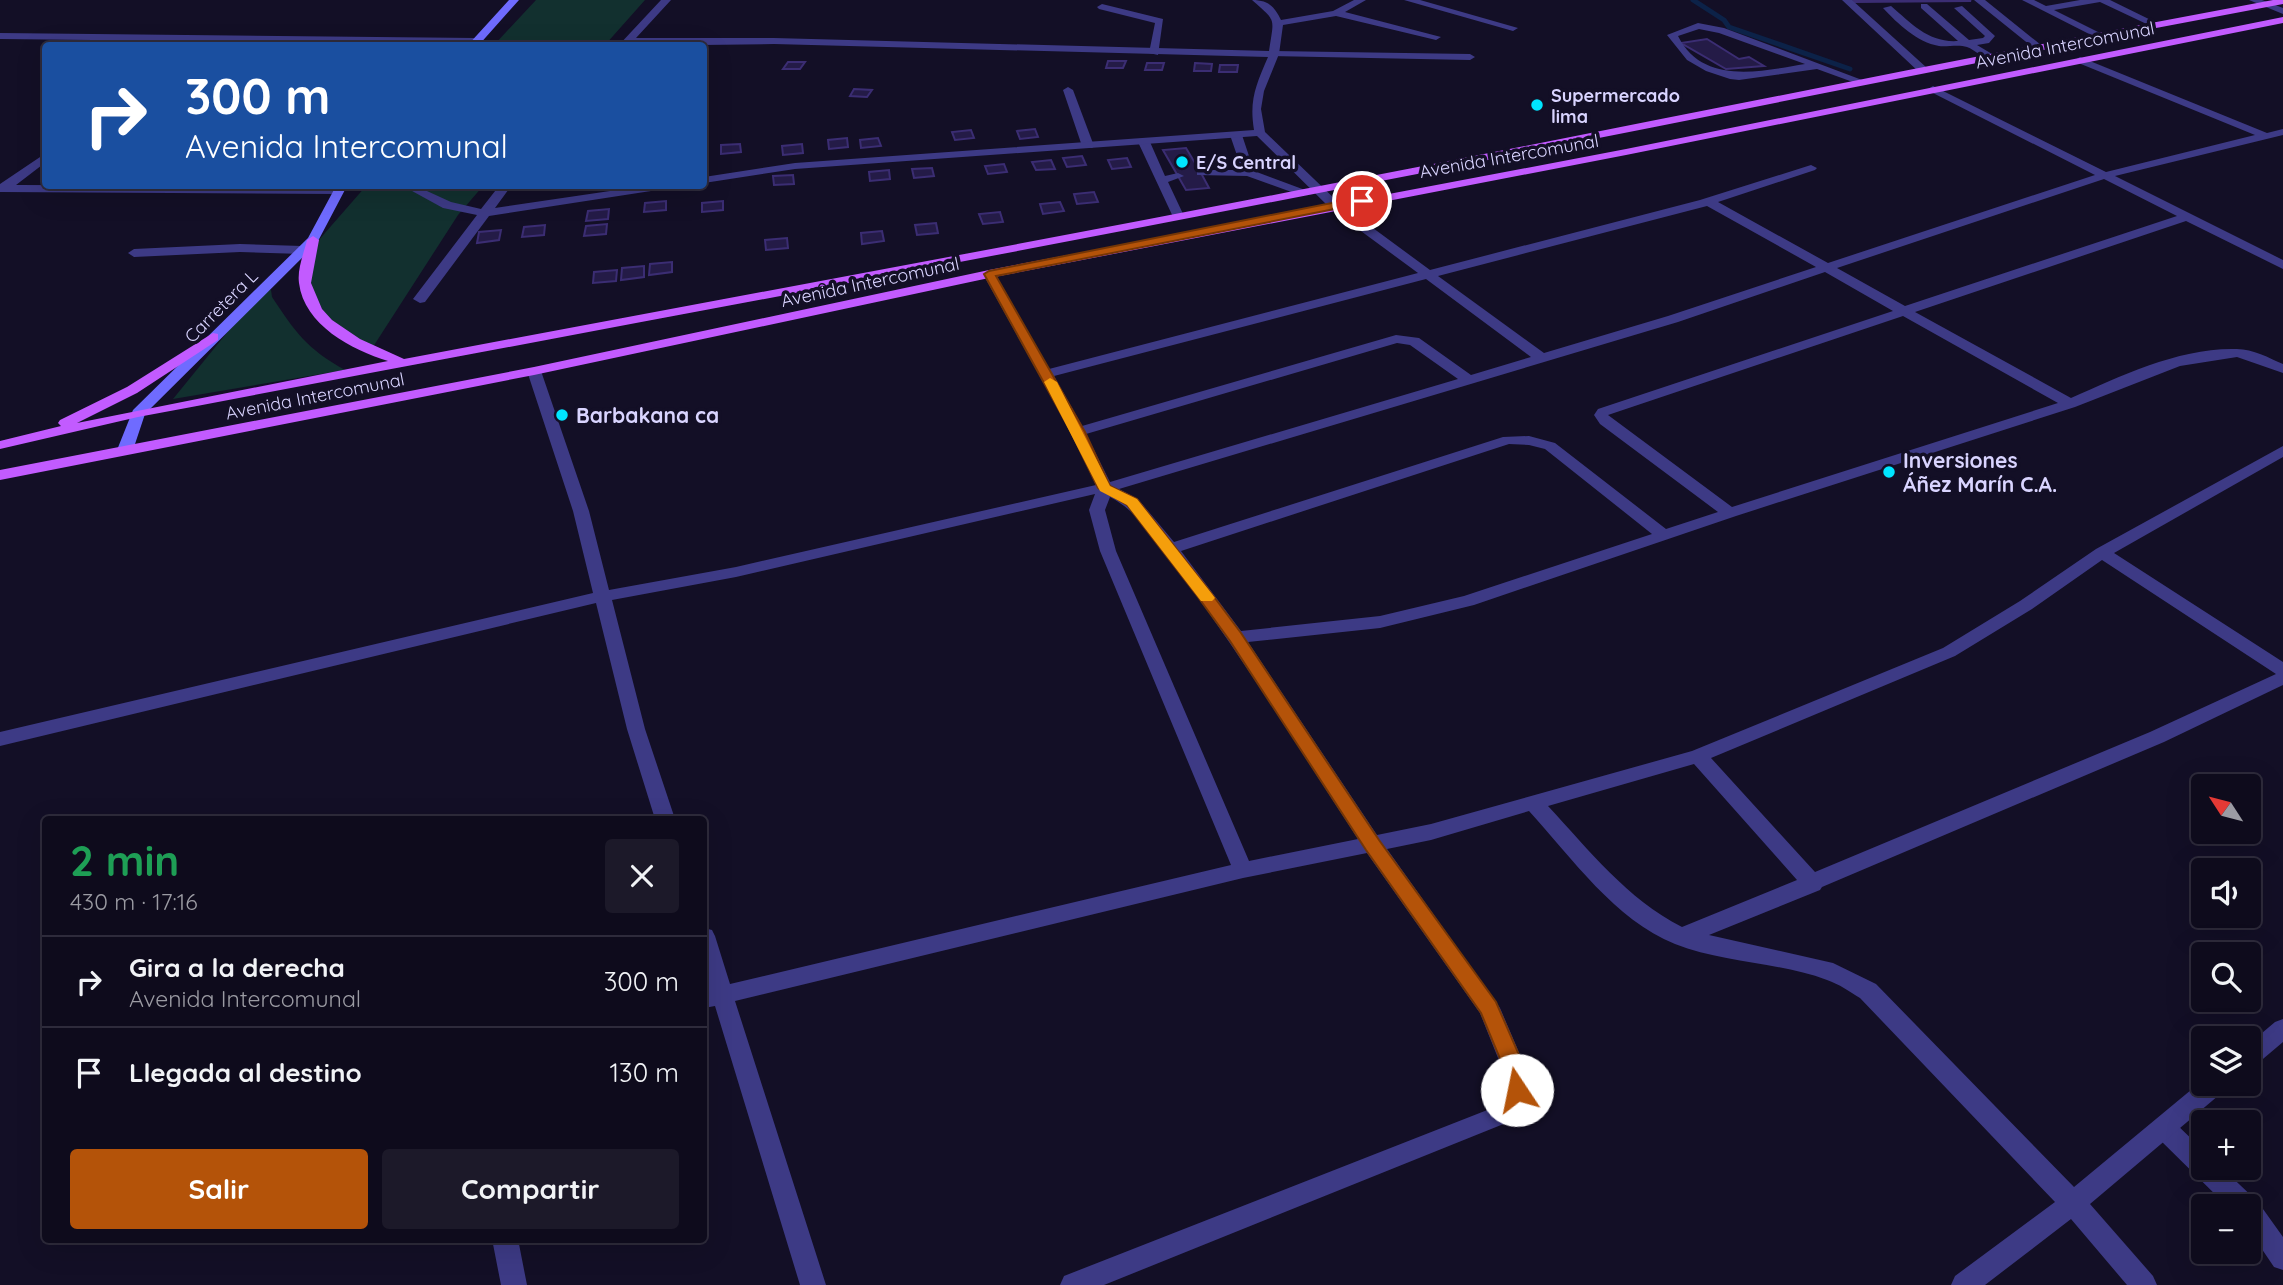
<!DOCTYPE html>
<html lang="es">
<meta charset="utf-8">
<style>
body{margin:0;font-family:Quicksand,sans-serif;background:#1c1929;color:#f1f3f6;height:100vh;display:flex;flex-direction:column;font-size:26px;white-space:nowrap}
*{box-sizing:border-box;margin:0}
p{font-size:23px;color:#9b9ba3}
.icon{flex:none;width:38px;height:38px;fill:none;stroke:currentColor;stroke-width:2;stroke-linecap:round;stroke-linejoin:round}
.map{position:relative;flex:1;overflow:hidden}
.details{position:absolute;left:42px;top:816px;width:665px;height:427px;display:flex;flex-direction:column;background:#0e0b1c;border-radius:7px;box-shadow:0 7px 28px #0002,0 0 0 2px #2e2b3b}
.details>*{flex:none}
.banner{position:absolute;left:42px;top:42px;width:665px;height:147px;border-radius:7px;box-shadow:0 7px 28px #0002,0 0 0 2px #2e2b3b;background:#1a4fa0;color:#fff;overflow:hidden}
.needle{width:46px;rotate:306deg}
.tools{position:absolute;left:2191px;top:774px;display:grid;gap:14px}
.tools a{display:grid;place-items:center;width:70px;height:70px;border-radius:7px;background:#0e0b1c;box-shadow:0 7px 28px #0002,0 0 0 2px #2e2b3b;font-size:35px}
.pin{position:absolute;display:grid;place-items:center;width:60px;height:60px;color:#fff;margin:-30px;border:4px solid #fff;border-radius:50%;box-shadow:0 2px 7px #0007}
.me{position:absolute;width:77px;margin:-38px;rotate:349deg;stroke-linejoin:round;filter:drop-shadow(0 0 5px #0008)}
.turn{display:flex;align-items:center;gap:24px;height:147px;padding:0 28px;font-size:32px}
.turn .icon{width:91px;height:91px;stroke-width:2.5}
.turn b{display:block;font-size:49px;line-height:60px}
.round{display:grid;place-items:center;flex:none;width:74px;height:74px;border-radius:7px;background:#1c1929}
.headline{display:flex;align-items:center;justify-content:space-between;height:119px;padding:0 28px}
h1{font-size:42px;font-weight:800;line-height:52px;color:#1e9e55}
.cta{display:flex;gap:14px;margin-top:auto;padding:14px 28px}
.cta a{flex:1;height:80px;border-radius:7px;background:#b45309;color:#fff;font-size:28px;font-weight:800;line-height:80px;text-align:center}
.cta a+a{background:#1c1929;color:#f1f3f6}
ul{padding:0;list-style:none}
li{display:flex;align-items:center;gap:21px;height:91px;padding:0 28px;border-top:2px solid #2e2b3b}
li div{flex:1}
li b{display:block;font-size:26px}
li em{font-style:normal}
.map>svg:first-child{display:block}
.green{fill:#12302f}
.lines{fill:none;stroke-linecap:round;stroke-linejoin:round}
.stream{stroke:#0c2248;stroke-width:5}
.building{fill:#241b47;stroke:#3b2d73;stroke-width:2}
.lane{fill:#3d3a85;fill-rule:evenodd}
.street{fill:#3d3a85;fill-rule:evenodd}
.secondary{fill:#6f6bff;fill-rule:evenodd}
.primary{fill:#c25bff;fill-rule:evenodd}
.route{fill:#b45309;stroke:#753606;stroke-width:2}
.slow{fill:#f59e0b}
.poi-dot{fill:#00e5ff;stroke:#130f26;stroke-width:2.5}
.labels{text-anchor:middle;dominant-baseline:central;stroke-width:7;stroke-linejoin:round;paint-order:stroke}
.far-street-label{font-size:18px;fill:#d9d4ff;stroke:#130f26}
.far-poi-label{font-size:18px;font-weight:bold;fill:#d9d4ff;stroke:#130f26;text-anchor:start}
.poi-label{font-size:21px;font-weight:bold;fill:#d9d4ff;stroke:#130f26;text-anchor:start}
</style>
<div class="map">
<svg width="2283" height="1285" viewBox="0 0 2283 1285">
<rect width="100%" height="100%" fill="#130f26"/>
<path class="green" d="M 536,0 L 645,0 L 605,45 L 494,45 Z
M 366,186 L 483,186 L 458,215 L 371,350 L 341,331 L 316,306 L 304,257 Z
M 271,290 L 272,297 C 296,333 306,348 345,370 L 173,399 L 260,292 Z"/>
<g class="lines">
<path class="stream" d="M 1693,0 L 1724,20 L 1729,27 L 1850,69"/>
</g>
<path class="building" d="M 1853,0 L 1969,0 L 1971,1 L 1855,2 Z
M 1707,39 L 1739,59 L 1749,57 L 1764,66 L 1726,69 L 1681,43 Z
M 1108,61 L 1126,61 L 1123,68 L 1106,68 Z
M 788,62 L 805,62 L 800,69 L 783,69 Z
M 1147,63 L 1164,63 L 1162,70 L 1145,70 Z
M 1195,63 L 1212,64 L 1211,71 L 1194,71 Z
M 1220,65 L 1238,65 L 1237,72 L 1219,72 Z
M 854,89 L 872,90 L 867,97 L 850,96 Z
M 1035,129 L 1038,137 L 1020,139 L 1017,131 Z
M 971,130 L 974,138 L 955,140 L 952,132 Z
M 847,138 L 848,147 L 829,149 L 828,140 Z
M 878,138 L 881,146 L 861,148 L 860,140 Z
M 740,144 L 741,152 L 721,154 L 721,145 Z
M 802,144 L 803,153 L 783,155 L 782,146 Z
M 1186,148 L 1201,173 L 1209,188 L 1186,190 L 1163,150 Z
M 1082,156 L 1086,165 L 1067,167 L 1063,158 Z
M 1127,158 L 1131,167 L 1112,169 L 1108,160 Z
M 1051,160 L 1055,169 L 1036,170 L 1032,162 Z
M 1004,164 L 1007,172 L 988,174 L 985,166 Z
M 932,168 L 934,176 L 914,178 L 912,169 Z
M 889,170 L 890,179 L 870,181 L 869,172 Z
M 793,175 L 794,184 L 774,185 L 773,176 Z
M 1094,192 L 1098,202 L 1077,204 L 1074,194 Z
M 666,201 L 666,210 L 644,212 L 645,203 Z
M 723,201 L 723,210 L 702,212 L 702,203 Z
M 1060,202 L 1064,211 L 1043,214 L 1040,204 Z
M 609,209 L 608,219 L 586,221 L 588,211 Z
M 1000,212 L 1003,222 L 983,224 L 979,214 Z
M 936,223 L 938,233 L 917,235 L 915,225 Z
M 607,224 L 606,234 L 584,236 L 586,226 Z
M 545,225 L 544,235 L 522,237 L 524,227 Z
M 501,230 L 499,240 L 477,243 L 479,232 Z
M 882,231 L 884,241 L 862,244 L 861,233 Z
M 787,238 L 788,248 L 766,250 L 765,240 Z
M 672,262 L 672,272 L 649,275 L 650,264 Z
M 644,266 L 644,277 L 621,280 L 622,268 Z
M 617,270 L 616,281 L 593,283 L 594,272 Z"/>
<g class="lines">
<path class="lane" d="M 2022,0 L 2034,0 L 2046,6 L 2080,0 L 2110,0 L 2161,25 L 2153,27 L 2100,2 L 2054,10 L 2102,34 L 2102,38 L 2099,39 Z
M 1102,4 L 1163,19 L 1158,55 L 1149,53 L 1155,23 L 1099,9 L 1097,7 Z
M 1921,4 L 1927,4 L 1969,40 L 1983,38 L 1985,36 L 1954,8 L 1962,6 L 1995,36 L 1989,43 L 1977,45 L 1992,54 L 1992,58 C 1981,59 1976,50 1967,47 C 1959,44 1947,47 1939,46 C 1917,42 1898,24 1883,8 L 1891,6 C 1912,24 1929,43 1958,41 L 1921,8 Z
M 1698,23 L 1724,28 L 1870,83 L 1861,85 L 1817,69 L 1739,80 L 1730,79 L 1706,71 L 1687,60 L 1667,35 ZM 1699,29 L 1719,33 L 1805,64 C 1762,71 1703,86 1678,36 Z
M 1274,51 L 1470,54 L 1475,57 L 1470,60 L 1270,56 L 1269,54 Z
M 1068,87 L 1073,90 L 1094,146 L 1092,148 L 1082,146 L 1063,90 Z
M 1236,132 L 1242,135 L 1254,171 L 1305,190 L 1305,194 L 1297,194 L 1247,176 L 1197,175 L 1197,171 L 1201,170 L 1242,170 L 1230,135 Z
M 1144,139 L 1150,142 L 1165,176 L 1178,173 L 1184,176 L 1168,182 L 1184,216 L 1182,219 L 1174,219 L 1138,142 Z
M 240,244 L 302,246 L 308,250 L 302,254 L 240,252 L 134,257 L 128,253 L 134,249 Z
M 2164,1117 L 2172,1120 L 2203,1150 L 2203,1167 L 2221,1167 L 2258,1202 L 2283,1237 L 2283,1270 L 2274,1267 L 2249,1230 L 2249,1206 L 2227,1206 L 2156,1136 L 2152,1128 L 2156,1120 Z"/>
<path class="street" d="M 661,0 L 671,0 L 636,38 L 774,38 L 1269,51 C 1274,17 1277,22 1252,0 C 1268,0 1274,6 1281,20 L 1333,11 L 1354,0 L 1366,0 L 1345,12 L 1441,37 L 1436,40 L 1336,16 L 1283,25 L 1279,54 L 1264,91 L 1261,109 L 1265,132 L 1339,203 L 1430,270 L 1700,200 L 1811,165 L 1817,168 L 1815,170 L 1718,202 L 1828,263 L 2095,175 L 1929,91 L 1928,89 L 1933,86 L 2106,172 L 2255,135 L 2076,62 L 2075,60 L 2080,57 L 2267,133 L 2283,129 L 2283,135 L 2115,176 L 2283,260 L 2283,269 L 2186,221 L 1915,312 L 2071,398 C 2120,376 2181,347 2237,349 C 2253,349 2269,358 2283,364 L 2283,373 L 2237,357 L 2180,366 L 2075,407 L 1736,516 L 1474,605 L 1380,628 L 1248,642 L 1377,835 L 1431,824 L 1692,751 L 1943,648 L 2020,601 L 2096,549 L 2283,446 L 2283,457 L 2114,553 L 2283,662 L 2283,685 L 2164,742 L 1822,887 L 1820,890 L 1709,935 L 1833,963 L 1876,984 L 2074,1187 L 2203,1080 L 2203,1083 L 2228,1083 L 2225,1090 L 2090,1204 L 2153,1276 L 2157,1285 L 2127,1285 L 2071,1219 L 1985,1285 L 1951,1285 L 1955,1276 L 2055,1202 L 1860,998 C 1850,992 1839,984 1827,980 C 1779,962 1723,963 1675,944 C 1615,920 1572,858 1529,811 L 1431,840 L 1387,849 L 1500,1008 L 1530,1078 L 1525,1101 L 1511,1121 L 1104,1285 L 1060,1285 L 1064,1276 L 1495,1107 L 1502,1097 L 1506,1078 L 1480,1013 L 1367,853 L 1243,878 L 735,1001 L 826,1285 L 800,1285 L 715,1006 L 704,1008 L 704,990 L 709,988 L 704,969 L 704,928 L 712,930 L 715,936 L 730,984 L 1231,865 L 1100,551 L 1089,510 L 1095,494 L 736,577 L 612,600 L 645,729 L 675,819 L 655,819 L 627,729 L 596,603 L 0,746 L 0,732 L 593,593 L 573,511 L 527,371 L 529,368 L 539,368 L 541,371 L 589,511 L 609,590 L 736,567 L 1096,485 L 1071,432 L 983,274 L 984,271 L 994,271 L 995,274 L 1049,369 L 1418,273 L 1331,209 L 1257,136 L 795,169 L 704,183 L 704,177 L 795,163 L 1254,130 C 1249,100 1256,85 1268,57 L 774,44 L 618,46 ZM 2104,179 L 2177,216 L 1905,306 L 1837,268 ZM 1707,206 L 1816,267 L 1668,316 L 1544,353 L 1438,276 ZM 1825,272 L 1893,311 L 1598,409 L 1594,415 L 1600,424 L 1718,512 L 1666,529 L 1555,443 L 1529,436 L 1503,437 L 1174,542 L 1138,499 L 1119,489 L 1678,322 ZM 1426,279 L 1531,357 L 1471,375 L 1419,338 L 1396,335 L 1082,426 L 1054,376 ZM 1903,316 L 2058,403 L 1732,507 L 1608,415 ZM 1397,343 L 1410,345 L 1458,379 L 1110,482 L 1086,434 ZM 1509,444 L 1529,445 L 1545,449 L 1652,534 L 1464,596 L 1380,616 L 1241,631 L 1181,551 ZM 1110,497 C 1143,514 1165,553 1187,582 C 1248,666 1302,753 1358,839 L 1249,861 L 1116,551 L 1105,510 ZM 2102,560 L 2276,674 L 2150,732 L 1815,872 L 1711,758 L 1955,656 L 2032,609 ZM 1694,764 L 1797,880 L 1682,927 C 1627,899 1589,850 1548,806 Z
M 1404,0 L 1420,0 L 1518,28 L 1513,31 Z
M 1842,0 L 1852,0 L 1927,68 L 1927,72 L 1919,72 Z
M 1974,0 L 1985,0 L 2041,45 L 2041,49 L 2035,49 Z
M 2249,0 L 2262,0 L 2283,8 L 2283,14 Z
M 0,33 L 476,38 L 481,41 L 476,44 L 0,39 Z
M 46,153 L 46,162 L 16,185 L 336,186 L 342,190 L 336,194 L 0,192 L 0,184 Z
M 403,186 L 416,186 L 451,202 L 481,209 L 499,186 L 511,186 L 495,208 L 644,186 L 670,186 L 664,189 L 489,216 L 425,302 L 420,303 L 413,299 L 477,215 L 443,208 Z
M 2283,1019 L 2283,1042 L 2257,1064 L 2249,1067 L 2249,1044 L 2275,1022 Z
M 492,1239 L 518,1239 L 527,1285 L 501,1285 Z"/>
<path class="secondary" d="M 509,0 L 519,0 L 478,46 L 467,46 Z
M 336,186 L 347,186 L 317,243 L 145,414 L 133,450 L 125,455 L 120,453 L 117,450 L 133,410 L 308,238 Z"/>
<path class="primary" d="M 2273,0 L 2283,0 L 2283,4 C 1963,64 1644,130 1324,192 C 929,269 533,342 138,417 L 0,449 L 0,441 L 61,426 L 58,423 L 60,420 L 127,387 L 213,333 L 218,334 L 218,340 L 137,393 L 77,423 L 388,361 C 352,350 304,325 299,283 C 297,269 304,253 307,240 L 313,236 L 319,240 L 311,283 L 322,309 L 332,320 L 360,339 L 404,359 C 711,301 1018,245 1325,185 C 1641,124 1957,59 2273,0 Z
M 2283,17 L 2283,23 L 1626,155 L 989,278 L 534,375 L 0,480 L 0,470 L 534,367 L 989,270 L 1626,149 Z"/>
</g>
<path class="route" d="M 1362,197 L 1367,201 L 1365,203 L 996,276 L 1085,432 L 1110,486 L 1137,499 L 1209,590 L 1241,633 L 1379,840 L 1496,1002 L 1529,1078 L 1525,1097 L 1517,1099 L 1510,1097 L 1507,1090 L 1508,1078 L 1481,1013 L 1366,850 L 1230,641 L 1198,597 L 1127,505 L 1098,488 L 1071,432 L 984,274 L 989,271 Z"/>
<path class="slow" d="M 1050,378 L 1057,382 L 1110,486 L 1137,499 L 1212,594 L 1215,598 L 1212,601 L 1201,601 L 1127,505 L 1100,491 L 1044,382 Z"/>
<g class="poi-dot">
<circle cx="1537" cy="105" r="7"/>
<circle cx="1182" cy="162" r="7"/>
<circle cx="562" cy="415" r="7"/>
<circle cx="1889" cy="472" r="7"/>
</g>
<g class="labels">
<g class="far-street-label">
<text transform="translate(2065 45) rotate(-11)">Avenida Intercomunal</text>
<text transform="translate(1509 156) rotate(-10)">Avenida Intercomunal</text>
<text transform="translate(870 282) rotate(-12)">Avenida Intercomunal</text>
<text transform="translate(221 306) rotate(-45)">Carretera L</text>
<text transform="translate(315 396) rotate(-11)">Avenida Intercomunal</text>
</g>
<g class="far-poi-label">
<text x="1551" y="95">Supermercado<tspan x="1551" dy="21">lima</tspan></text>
<text x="1196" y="162">E/S Central</text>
</g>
<g class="poi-label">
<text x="576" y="415">Barbakana ca</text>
<text x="1903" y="460">Inversiones<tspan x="1903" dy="24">Áñez Marín C.A.</tspan></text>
</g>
</g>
</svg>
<div class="tools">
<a><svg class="needle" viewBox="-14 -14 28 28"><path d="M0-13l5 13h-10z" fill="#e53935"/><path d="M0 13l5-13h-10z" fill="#9b9ba3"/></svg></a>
<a><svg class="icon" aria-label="sound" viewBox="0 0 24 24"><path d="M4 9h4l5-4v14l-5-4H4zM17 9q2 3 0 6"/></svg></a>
<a><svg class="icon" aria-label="search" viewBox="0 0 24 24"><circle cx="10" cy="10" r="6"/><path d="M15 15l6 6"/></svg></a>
<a><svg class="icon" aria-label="layers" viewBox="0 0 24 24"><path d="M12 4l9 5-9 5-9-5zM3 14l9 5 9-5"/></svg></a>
<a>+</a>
<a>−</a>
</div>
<div class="pin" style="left:1362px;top:201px;background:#d93025"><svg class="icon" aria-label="arrive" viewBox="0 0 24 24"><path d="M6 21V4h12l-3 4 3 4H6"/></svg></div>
<svg class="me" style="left:1517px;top:1090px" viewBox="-20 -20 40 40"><circle r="19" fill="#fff"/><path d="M0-13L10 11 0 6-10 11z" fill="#b45309"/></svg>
<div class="banner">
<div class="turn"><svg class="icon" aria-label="right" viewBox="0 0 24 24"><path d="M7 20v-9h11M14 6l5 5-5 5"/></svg><div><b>300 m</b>Avenida Intercomunal</div></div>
</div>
<section class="details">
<div class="headline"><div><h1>2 min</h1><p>430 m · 17:16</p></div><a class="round"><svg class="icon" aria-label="close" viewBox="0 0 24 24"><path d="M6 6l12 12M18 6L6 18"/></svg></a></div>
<ul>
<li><svg class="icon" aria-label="right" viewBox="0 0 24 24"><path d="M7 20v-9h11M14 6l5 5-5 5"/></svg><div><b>Gira a la derecha</b><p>Avenida Intercomunal</p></div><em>300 m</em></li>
<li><svg class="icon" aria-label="arrive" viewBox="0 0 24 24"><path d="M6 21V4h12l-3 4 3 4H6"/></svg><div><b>Llegada al destino</b></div><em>130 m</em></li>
</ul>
<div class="cta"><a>Salir</a><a>Compartir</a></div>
</section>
</div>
